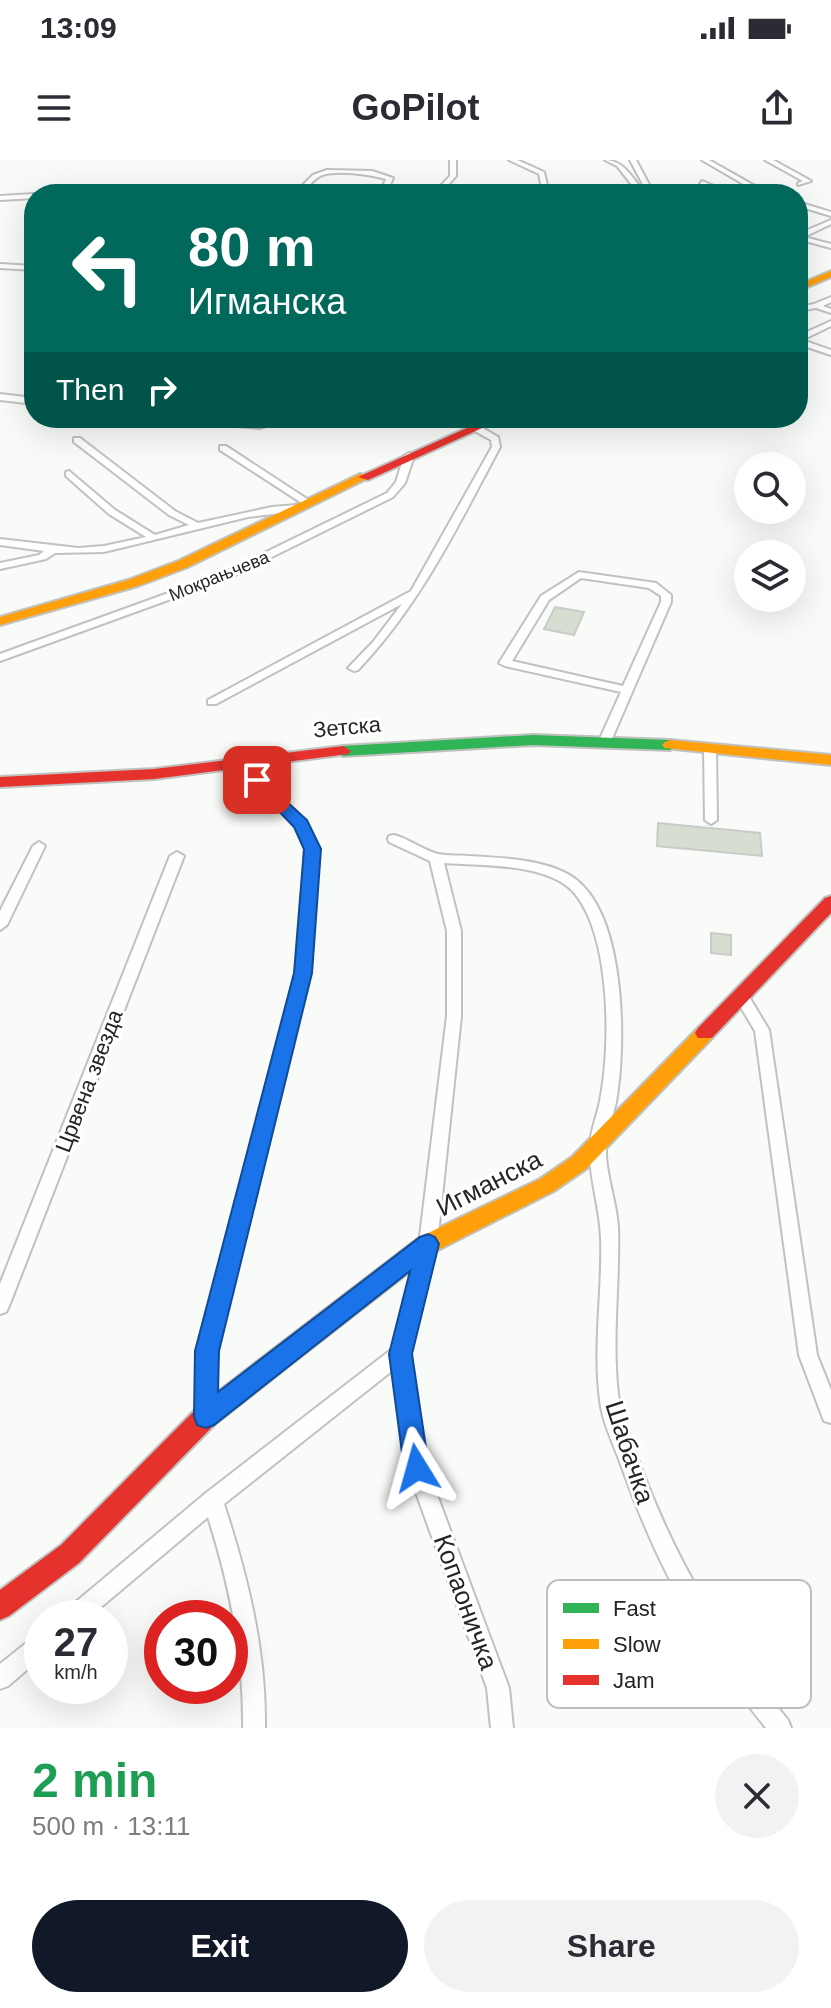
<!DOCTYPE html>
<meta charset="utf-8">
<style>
body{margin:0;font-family:Helvetica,sans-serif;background:#f2f2f3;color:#2b2b33;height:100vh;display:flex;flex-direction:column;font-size:30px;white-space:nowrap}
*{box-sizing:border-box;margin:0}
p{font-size:26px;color:#7c7c81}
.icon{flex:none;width:44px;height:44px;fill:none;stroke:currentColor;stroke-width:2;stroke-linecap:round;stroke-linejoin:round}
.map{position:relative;height:1568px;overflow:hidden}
.side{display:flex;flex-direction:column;background:#fff;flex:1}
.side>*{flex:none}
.guide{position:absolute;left:24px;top:24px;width:784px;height:244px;border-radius:32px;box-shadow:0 8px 32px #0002;background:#00695c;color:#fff;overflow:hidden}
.controls{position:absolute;left:734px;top:292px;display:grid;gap:16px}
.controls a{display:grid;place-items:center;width:72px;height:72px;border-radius:50%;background:#fff;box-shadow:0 8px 32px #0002;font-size:40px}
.speed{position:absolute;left:24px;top:1440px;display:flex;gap:16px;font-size:40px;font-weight:700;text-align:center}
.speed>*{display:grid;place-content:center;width:104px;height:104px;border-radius:50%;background:#fff;box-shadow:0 8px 32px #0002;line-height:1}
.speed small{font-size:20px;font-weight:400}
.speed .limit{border:12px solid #d22;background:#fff;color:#111}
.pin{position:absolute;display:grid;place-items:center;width:68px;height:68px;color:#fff;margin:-34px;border-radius:16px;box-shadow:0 4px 12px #0006}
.me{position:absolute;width:88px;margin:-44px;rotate:352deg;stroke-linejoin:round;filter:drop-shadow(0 0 6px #0008)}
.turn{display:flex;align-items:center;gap:28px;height:168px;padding:0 32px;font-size:36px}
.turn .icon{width:104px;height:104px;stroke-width:2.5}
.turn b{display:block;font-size:56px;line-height:68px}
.then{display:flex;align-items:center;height:76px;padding:0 32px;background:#0003;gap:16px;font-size:30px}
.round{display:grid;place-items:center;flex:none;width:84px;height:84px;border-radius:42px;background:#f2f2f3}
.overview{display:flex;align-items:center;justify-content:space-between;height:136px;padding:0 32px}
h1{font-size:48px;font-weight:700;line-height:60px;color:#1e9e55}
.primary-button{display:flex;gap:16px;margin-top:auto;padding:16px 32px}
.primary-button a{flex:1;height:92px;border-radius:48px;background:#111827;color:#fff;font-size:32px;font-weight:700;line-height:92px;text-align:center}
.primary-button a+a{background:#f2f2f3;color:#2b2b33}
.status{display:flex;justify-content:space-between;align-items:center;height:56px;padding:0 40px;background:#fff;direction:ltr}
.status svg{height:22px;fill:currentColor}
header{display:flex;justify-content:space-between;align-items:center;height:104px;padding:0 32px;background:#fff;font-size:36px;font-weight:700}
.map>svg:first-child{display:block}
.building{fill:#d6ddd1;stroke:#cacbc9;stroke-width:2}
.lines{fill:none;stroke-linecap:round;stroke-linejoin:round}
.street-casing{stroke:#c1c2c0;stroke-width:4}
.fast-casing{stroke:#c1c2c0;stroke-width:4}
.slow-casing{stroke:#c1c2c0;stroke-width:4}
.jam-casing{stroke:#c1c2c0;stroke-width:4}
.street{fill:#fefefe;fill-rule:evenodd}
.fast{fill:#30b455;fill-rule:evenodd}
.slow{fill:#ff9f0a;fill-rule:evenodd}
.jam{fill:#e5322d;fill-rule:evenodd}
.route{fill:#1a73e8;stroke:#114b97;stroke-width:2}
.labels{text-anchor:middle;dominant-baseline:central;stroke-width:6;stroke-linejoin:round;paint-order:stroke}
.far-street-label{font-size:18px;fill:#242624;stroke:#fff}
.street-label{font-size:22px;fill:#242624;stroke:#fff}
.near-street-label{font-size:26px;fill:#242624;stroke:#fff}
.key{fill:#fff;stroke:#bdbebd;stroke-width:2}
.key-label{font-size:22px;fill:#242624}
</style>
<div class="status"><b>13:09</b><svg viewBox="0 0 49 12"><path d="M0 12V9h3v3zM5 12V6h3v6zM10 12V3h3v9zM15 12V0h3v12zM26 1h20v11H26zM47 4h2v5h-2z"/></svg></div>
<header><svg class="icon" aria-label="menu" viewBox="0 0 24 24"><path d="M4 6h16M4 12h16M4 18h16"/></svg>GoPilot<svg class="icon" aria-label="share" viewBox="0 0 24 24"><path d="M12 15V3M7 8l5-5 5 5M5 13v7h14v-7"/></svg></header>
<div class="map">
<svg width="831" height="1568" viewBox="0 0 831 1568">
<rect width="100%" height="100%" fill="#f9fbf8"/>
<path class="building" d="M 555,447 L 584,452 L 574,475 L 544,469 Z
M 658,663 L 760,673 L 762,696 L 657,686 Z
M 711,773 L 731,775 L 731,795 L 711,793 Z"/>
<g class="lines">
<defs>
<path id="street" d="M 450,0 L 456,0 L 456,16 L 440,34 L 433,34 L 450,16 Z
M 509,0 L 517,0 L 544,12 L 549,34 L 543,34 L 539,14 Z
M 605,0 C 624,0 634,20 645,34 L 639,34 L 617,6 Z
M 630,0 L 636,0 L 654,34 L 648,34 Z
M 702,0 L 709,0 L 769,34 L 761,34 L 750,27 L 720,33 L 700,24 L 702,21 L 721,29 L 745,25 Z
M 765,0 L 773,0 L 811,21 L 798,25 L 798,23 L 803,21 Z
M 327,10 L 372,11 L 393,18 L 386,34 L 380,34 L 386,19 C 371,15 335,9 320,16 C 313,20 307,28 301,34 L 294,34 L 313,15 Z
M 34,34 L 34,38 L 0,40 L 0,36 Z
M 798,42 L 831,52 L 831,56 L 798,46 Z
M 831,60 L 831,64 L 804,77 L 831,84 L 831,88 L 798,79 L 798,74 Z
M 0,104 L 34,106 L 34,110 L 0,108 Z
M 831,137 L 831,142 L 823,146 L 831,149 L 831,153 L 816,148 L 798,151 L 798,147 L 814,144 Z
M 831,161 L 831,166 L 802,180 L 831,190 L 831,195 L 798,184 L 798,176 Z
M 0,234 L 34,238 L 34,244 L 0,240 Z
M 178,258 L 211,258 L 259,262 L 281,258 L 298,258 L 259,268 L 182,261 Z
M 473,266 L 479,266 L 498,277 L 500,287 C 458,366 420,445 358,510 L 354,511 L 348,508 L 373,482 L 402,444 L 216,544 L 208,544 L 208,540 L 411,431 L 492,287 L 491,280 L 473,270 Z
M 74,278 L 80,278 L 175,351 L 198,363 L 272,347 L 297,345 L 302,348 L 297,351 L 248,357 L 104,392 L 55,393 L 46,399 L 0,409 L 0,403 L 39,395 L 44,391 L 0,385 L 0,379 L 78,388 L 104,386 L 146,377 L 109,354 L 66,316 L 66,312 L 69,311 L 115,350 L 155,375 L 189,365 L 169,355 L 74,282 Z
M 220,286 L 226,286 L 313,343 L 305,345 L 220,290 Z
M 409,293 L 414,296 L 405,323 L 393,337 L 229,418 L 0,501 L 0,494 L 221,414 L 387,333 L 396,322 L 404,296 Z
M 579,412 L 656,423 L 671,435 L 671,442 L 610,583 L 604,587 L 598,583 L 621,532 L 505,506 L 499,503 L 541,436 ZM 581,418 L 649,428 L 661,436 L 661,442 L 623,526 L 512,501 L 549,440 Z
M 710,584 L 716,588 L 717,660 L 711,664 L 705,660 L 704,588 Z
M 251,596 L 257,600 L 263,619 L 306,661 L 319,689 L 310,813 L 216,1191 L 215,1256 L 213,1263 L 206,1265 L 199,1263 L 197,1256 L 198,1191 L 296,813 L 305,689 L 295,666 L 253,623 L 245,600 Z
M 394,675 C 409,679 423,690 438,694 C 448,696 459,695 469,696 C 503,698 559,699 583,726 C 625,769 626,885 616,942 C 613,956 607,969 606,983 C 604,1011 616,1038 618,1067 C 620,1127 610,1188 620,1248 C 624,1268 633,1286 640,1305 C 675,1399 724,1483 788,1560 L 791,1568 L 766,1568 C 703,1490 656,1404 623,1310 C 616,1289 605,1269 601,1247 C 592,1190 603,1134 601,1078 C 600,1047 589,1018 590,988 C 590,971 597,957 600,941 C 611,887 611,780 576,735 C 551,702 481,706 444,703 L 461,771 L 461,856 L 437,1084 L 409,1194 L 427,1308 L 509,1528 L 513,1568 L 491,1568 L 487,1528 L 407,1308 L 393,1210 L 224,1344 C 248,1418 266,1490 265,1568 L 243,1568 C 244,1495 230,1426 208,1357 L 88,1458 L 62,1458 L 65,1451 L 206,1333 L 392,1189 L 419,1084 L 447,856 L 447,771 L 430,701 L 389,682 L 388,679 L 389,676 Z
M 39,682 L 45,686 L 7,765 L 0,770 L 0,751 L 33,686 Z
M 177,692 L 184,696 L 9,1146 L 6,1152 L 0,1154 L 0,1124 L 170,696 Z
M 740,829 L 745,830 L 769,870 L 817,1195 L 831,1230 L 831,1263 L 824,1261 L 799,1195 L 755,871 L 733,834 L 735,830 Z
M 42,1472 L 42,1497 L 8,1526 L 0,1529 L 0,1504 L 35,1476 Z"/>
<path id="fast" d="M 533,575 L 670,580 L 678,585 L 670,590 L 533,585 L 343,596 L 335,591 L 343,586 Z"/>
<path id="slow" d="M 831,111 L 831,117 L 798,131 L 798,125 Z
M 360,314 L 370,317 L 188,407 L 138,426 L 0,465 L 0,457 L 128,420 L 178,401 Z
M 670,580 L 831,595 L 831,605 L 665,588 L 662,585 L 665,582 Z
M 705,866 L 712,868 L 715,873 L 712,878 L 586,1009 L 554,1031 L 436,1091 L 300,1197 L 292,1200 L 284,1197 L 280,1189 L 284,1181 L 420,1077 L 540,1019 L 572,997 L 698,868 Z"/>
<path id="jam" d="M 489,258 L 504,258 L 368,320 L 358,317 Z
M 343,586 L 351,591 L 348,594 L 154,619 L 0,627 L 0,617 L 154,609 Z
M 831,736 L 831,753 L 712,878 L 698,878 L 695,873 L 698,868 L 825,738 Z
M 292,1178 L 300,1181 L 304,1189 L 300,1197 L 215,1264 L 79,1403 L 9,1456 L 0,1460 L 0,1430 L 61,1385 L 197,1248 L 284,1181 Z"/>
</defs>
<use href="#street" class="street-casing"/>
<use href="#fast" class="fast-casing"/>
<use href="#slow" class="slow-casing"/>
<use href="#jam" class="jam-casing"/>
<use href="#street" class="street"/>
<use href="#fast" class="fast"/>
<use href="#slow" class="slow"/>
<use href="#jam" class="jam"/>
</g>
<path class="route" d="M 257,615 L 307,660 L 321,689 L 312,813 L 219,1191 L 218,1232 L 420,1077 L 428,1074 L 435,1077 L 439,1084 L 412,1194 L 429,1308 L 425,1316 L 417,1320 L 408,1316 L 404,1308 L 389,1194 L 410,1111 L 214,1265 L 206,1268 L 197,1265 L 194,1256 L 195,1191 L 294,813 L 304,689 L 294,667 L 249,620 Z"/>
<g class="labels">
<g class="far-street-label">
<text transform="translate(219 416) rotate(-22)">Мокрањчева</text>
</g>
<g class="street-label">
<text transform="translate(347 567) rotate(-5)">Зетска</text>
<text transform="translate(89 921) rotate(-69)">Црвена звезда</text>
</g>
<g class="near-street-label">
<text transform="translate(489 1023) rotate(-27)">Игманска</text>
<text transform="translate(630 1292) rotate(72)">Шабачка</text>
<text transform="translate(466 1442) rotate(70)">Копаоничка</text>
</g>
</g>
<rect x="547" y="1420" width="264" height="128" rx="12" class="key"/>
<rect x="563" y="1443" width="36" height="10" fill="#30b455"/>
<rect x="563" y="1479" width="36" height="10" fill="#ff9f0a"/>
<rect x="563" y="1515" width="36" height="10" fill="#e5322d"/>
<g class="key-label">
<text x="613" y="1456">Fast</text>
<text x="613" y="1492">Slow</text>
<text x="613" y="1528">Jam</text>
</g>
</svg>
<div class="controls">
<a><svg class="icon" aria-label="search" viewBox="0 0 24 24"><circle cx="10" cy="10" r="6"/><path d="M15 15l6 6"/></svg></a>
<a><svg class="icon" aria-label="layers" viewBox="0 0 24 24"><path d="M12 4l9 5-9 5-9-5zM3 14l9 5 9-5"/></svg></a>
</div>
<div class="speed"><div>27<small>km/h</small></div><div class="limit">30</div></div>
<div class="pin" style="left:257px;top:620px;background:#d93025"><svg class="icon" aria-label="arrive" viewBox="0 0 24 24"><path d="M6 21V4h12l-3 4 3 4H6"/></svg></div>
<svg class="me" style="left:417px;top:1308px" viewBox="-20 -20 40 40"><path d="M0-17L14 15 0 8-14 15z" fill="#1a73e8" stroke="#fff" stroke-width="4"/></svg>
<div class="guide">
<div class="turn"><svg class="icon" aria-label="left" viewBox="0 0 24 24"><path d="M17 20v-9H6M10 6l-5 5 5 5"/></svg><div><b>80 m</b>Игманска</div></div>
<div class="then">Then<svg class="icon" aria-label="right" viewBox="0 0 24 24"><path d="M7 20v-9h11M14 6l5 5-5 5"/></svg></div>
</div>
</div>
<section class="side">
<div class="overview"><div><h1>2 min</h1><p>500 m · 13:11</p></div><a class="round"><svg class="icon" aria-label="close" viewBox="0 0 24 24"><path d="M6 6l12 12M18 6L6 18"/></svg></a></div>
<div class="primary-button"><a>Exit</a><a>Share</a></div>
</section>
